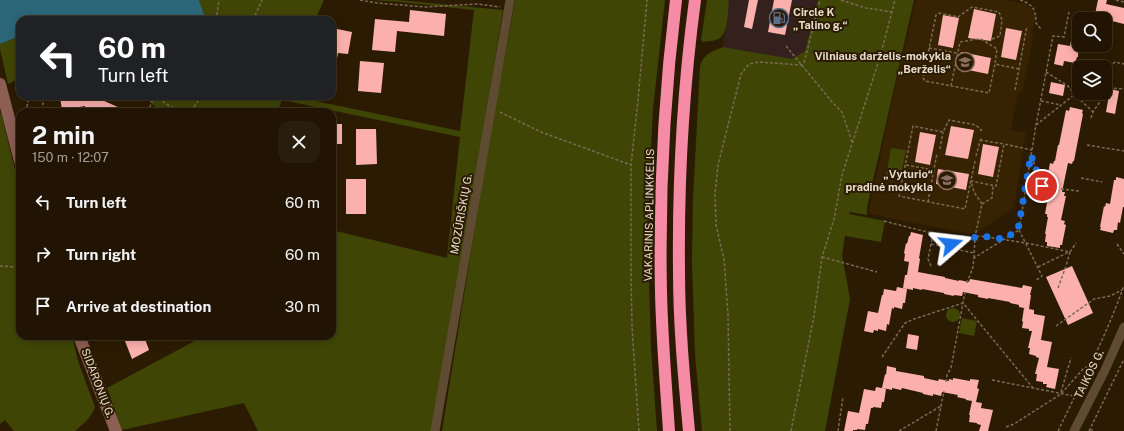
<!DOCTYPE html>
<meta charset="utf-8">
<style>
body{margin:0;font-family:"Public Sans",sans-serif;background:#291d0c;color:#f1f3f6;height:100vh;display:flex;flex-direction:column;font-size:15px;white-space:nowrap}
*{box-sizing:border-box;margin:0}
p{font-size:13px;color:#a29e99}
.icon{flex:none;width:22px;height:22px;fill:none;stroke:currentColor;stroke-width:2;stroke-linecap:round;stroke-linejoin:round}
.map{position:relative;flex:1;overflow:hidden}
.drawer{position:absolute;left:16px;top:108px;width:320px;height:232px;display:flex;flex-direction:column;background:#211402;border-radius:12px;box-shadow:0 2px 10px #0003,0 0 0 1px #3e3324}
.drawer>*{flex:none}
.guide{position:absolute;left:16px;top:16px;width:320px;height:84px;border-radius:12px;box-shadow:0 2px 10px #0003,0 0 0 1px #3e3324;background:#202124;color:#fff;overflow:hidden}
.tools{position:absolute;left:1072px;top:12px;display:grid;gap:8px}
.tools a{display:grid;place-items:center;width:40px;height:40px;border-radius:8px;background:#211402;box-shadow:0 2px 10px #0003,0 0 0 1px #3e3324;font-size:20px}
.pin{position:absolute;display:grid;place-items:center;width:34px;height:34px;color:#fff;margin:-17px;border:2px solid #fff;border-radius:50%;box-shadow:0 1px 4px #0007}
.me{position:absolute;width:44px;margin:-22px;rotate:73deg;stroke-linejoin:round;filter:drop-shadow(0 0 3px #0008)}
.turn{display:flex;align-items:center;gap:14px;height:84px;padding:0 16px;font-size:18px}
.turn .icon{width:52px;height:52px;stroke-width:2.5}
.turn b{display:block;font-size:28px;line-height:34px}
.round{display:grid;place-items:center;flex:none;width:42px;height:42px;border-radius:12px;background:#291d0c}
.headline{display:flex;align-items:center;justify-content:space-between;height:68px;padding:0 16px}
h1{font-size:24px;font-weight:700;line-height:30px}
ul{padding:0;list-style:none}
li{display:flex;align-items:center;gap:12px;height:52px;padding:0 16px}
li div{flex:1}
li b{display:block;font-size:15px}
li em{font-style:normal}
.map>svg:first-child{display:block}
.commercial{fill:#34211e}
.built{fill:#372302}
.green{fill:#3f4605}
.water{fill:#2c6779}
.building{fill:#fbb0ad}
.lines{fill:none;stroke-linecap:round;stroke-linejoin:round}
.path{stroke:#796b56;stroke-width:1.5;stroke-dasharray:3 2;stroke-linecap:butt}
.street{stroke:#5e4b32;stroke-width:9}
.secondary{stroke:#8c5e54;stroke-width:12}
.highway{stroke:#f68ba5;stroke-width:12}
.route{stroke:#1a73e8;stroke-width:7;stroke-dasharray:0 12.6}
.labels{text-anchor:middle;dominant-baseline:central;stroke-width:4;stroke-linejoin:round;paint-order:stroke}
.poi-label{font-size:11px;font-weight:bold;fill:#e7dccd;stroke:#2c1b03;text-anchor:end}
.street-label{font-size:11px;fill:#e7dccd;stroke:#2c1b03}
</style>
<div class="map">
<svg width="1124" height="431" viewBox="0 0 1124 431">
<rect width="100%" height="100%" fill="#2c1b03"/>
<path class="commercial" d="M 729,0 L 818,0 L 805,51 L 792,60 L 723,47 Z"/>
<path class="built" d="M 916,0 L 1006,0 L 1027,4 L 1036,16 L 1032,33 L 1034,34 L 1023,90 L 1019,93 L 1017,98 L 1011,130 L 1026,133 L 1014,207 L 980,231 L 967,234 L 871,214 L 869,210 L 893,96 Z"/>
<path class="green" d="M 199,0 L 324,0 L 315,20 L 206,20 Z
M 372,0 L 397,0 L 503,10 L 454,309 L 432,431 L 258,431 L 244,403 L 122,430 L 107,388 L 204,336 L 332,336 L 332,230 L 447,258 L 460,137 L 282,100 L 277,112 L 161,112 L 150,102 L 146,96 L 291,96 L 460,131 L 474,10 L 401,2 Z
M 515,0 L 665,0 L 653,109 L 650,168 L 648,248 L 651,348 L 657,431 L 442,431 L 487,153 Z
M 707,0 L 729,0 C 728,9 728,31 721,37 C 717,41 709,41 703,42 L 701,40 Z
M 818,0 L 914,0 L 867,207 L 867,215 L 850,212 L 849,214 L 885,221 L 881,242 L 845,236 L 842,255 L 850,299 L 825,431 L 702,431 L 695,354 L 692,262 L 693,198 L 700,67 L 701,63 L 704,58 L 709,53 L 723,47 L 792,59 L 805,51 Z
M 20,36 L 20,78 L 8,84 L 0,49 L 0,44 Z
M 0,112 L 2,117 L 20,190 L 20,336 L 72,336 L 78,361 L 95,407 C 92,417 83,424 75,431 L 14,431 L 5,420 L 0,424 Z
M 891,148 L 906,150 L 900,179 L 886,177 Z
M946 315a7 7 0 1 1 14 0a7 7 0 1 1-14 0Z
M 962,318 L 977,321 L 974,336 L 959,333 Z"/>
<path class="water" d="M 0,0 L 199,0 L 206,20 L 20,20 L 20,36 L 0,44 Z"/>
<path class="building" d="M 749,0 L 758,0 L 752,29 L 744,27 Z
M 774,0 L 792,0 L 785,35 L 768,32 Z
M 1098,0 L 1107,0 L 1106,4 L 1124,8 L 1124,24 L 1112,21 L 1112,23 L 1105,22 L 1105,19 L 1094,19 Z
M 974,9 L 996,14 L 991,41 L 968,38 Z
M 410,10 L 446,14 L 444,36 L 397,31 L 395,52 L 372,50 L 375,19 L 409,22 Z
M 943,15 L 959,18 L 953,48 L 938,45 Z
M 1076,15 L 1079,16 L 1078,57 L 1077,57 L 1075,63 L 1064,61 L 1063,66 L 1054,64 L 1058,44 L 1070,46 Z
M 332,28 L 352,32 L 348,54 L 338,53 L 335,69 L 332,69 Z
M 1006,28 L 1022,31 L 1016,60 L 1001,57 Z
M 961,52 L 991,58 L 988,74 L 958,68 Z
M 360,61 L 384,63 L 381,93 L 358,91 Z
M 1051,82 L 1065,85 L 1063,96 L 1049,93 Z
M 1110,89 L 1119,91 L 1115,114 L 1106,112 Z
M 67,96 L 81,96 L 82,98 L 93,96 L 129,112 L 107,112 L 99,109 L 85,111 L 85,106 L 62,110 L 60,97 Z
M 1070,107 L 1083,110 L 1082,113 L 1083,114 L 1074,161 L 1073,161 L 1072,164 L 1068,163 L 1062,192 L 1065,192 L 1064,196 L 1066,196 L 1061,220 L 1065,221 L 1064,224 L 1066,225 L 1062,245 L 1060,245 L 1060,248 L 1047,246 L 1047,242 L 1045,242 L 1046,234 L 1045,234 L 1048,217 L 1047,217 L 1047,214 L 1045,214 L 1050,185 L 1046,184 L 1050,163 L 1053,164 L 1054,161 L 1055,161 L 1058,145 L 1059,145 L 1066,110 L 1069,111 Z
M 332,124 L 342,124 L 342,144 L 332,144 Z
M 951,126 L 974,130 L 968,159 L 945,155 Z
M 356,129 L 376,129 L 377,164 L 356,165 Z
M 920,132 L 936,135 L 930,165 L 915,162 Z
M 983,144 L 999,147 L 993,177 L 978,174 Z
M 938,169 L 969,174 L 966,190 L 936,184 Z
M 1116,177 L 1124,179 L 1124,207 L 1123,207 L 1120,223 L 1118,222 L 1117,230 L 1114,230 L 1113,233 L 1100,230 L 1101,227 L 1100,227 L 1104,206 L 1105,207 L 1106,203 L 1110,204 L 1114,180 L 1116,180 Z
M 346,179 L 366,179 L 366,214 L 346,214 Z
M 911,232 L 923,235 L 919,258 L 920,259 L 918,272 L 945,277 L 945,278 L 959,281 L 959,280 L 969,282 L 970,279 L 1022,288 L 1023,285 L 1032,287 L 1030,295 L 1031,295 L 1029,309 L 1019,307 L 1019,305 L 1010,303 L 1010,302 L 988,298 L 988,299 L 978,297 L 978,295 L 963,292 L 962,296 L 954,295 L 954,296 L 944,294 L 944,293 L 922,289 L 922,290 L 913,288 L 913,290 L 903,288 L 905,275 L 907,275 L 909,262 L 904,261 L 905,254 L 904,253 L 906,243 L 907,244 L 909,236 L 910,236 Z
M 1072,266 L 1093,313 L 1068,325 L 1046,277 Z
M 897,287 L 907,289 L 905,303 L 903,303 L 902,309 L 894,307 L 894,309 L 892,308 L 889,325 L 887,324 L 886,331 L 878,329 L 878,331 L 874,330 L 873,333 L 864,331 L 868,311 L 878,313 L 882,295 L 883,295 L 884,289 L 896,291 Z
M 1024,308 L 1034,310 L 1034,314 L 1045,316 L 1041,340 L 1052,342 L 1047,367 L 1059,369 L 1055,389 L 1046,387 L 1047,384 L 1043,384 L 1043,382 L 1036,381 L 1037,374 L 1035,374 L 1039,358 L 1036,357 L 1036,356 L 1029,354 L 1030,348 L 1028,348 L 1032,331 L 1029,331 L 1029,329 L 1022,328 L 1023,322 L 1022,321 Z
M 908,334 L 919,336 L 917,350 L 906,348 Z
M 123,336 L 144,336 L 149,350 L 132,359 Z
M 887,366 L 896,368 L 896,371 L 924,376 L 924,378 L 938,381 L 939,379 L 949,381 L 949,379 L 953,380 L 953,378 L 970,381 L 970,379 L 979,380 L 977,388 L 979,389 L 976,402 L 982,403 L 981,408 L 993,410 L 988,431 L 979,431 L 981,425 L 977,424 L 977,423 L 969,422 L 970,415 L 969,415 L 972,401 L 966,400 L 966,399 L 957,397 L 958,395 L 942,392 L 941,396 L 933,394 L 933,396 L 923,394 L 923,393 L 902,388 L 901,390 L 892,388 L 892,390 L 883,388 L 886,389 L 884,402 L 882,402 L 881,408 L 873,407 L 873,408 L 871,408 L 868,424 L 866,424 L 865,430 L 857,429 L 857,430 L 853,430 L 853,431 L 844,431 L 848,411 L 859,413 L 864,389 L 875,391 L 876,387 L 882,388 L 885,374 L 886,375 Z"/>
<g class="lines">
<path class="path" d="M 360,0 L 377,3 L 426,7 L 477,4 L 500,7
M 841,0 L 866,8 L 892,12
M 1020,0 C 1033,4 1036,10 1036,23 L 1041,29
M 1116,0 L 1124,2
M 216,20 L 219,0
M 253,20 L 262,0
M 981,39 L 997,49 L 995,64
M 992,39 L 1000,36 L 1002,20 L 999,12 L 972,7 L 958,17 L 939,13 L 936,15 L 923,78 L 925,81 L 989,93 L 995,64 L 1019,69
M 786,46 L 833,103 L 842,112 L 852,142
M 929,48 L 957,53
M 1105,70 L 1115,62 L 1124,64
M 1046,72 L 1068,86 L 1074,94 L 1093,112
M 951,86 L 960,42 L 978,39
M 1015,90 L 1027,26
M 154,96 C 162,101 181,116 192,109 C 195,106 199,100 201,96
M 1041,101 L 1061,105
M 42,110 L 44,96
M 27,112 L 27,106 L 30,96
M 148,112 L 153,99
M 500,112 L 541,132 L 631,165
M 1091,118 L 1093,112 L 1109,88 L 1124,89
M 1036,125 L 1079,91
M 980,140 L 1004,144
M 1087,145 L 1124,151
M 940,149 L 943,132
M 976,156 L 981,138
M 1032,157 L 1042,186 L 1053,188
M 975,161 L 965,209 L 899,196 L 913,126 L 943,132 L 949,120 L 976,125 L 982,131
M 906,165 L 934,170
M 1081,178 L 1102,182
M 1061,189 L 1079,191
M 928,202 L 937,153
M 982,204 L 992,198 L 993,186
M 884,221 L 943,236 L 969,239 L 980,236 L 1026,243 L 1070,252 L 1076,243
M 1019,230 L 1042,276 L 1035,281
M 931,244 L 974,253
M 1117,244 L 1124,254
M 943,246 L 951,245 L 962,239
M 822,257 L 877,272
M 974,258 L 975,237 L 982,204 L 974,192 L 971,181 L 996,186 L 1004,144 L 1032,150
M 0,266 L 15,267 L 20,267
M 931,266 L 928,259 L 933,234
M 1038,267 L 1069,252
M 967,283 L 973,267 L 974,258 L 1019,230 L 1036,125 L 1053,36 L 1064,37 L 1069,12
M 1058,288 L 1066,266 L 1070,252
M 1056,326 L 1094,299 L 1110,296 L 1122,290
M 882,357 L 905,323 L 914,319 L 963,303 L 1033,388
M 992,380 L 1074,396
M 946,382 L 947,375 L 951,368 L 965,292
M 1061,392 L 1071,358
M 1006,427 L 1014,424 L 1061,394 L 1083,369 L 1090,365
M 1090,429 L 1094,431
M 639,431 L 632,327 L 631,274 L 631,165 L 638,100 L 647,0
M 730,431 L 728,315 L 724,259 L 716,225 L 715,194 L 718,165 L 741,74 L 749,64 L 759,62 L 801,65 L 804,63 L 820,0
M 791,431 L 814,316 L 822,257 L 834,219 L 842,175 L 880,57 L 895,0
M 838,431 L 843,397
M 899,431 L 941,406
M 936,431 L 944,391
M 1058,431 C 1081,383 1107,335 1124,285
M 1089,431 L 1124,359"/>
<path class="street" d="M 435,431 L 510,0
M 1074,431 L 1105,370 L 1124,327"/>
<path class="secondary" d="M 0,84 L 20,161
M 79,336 L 116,431"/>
<path class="highway" d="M 669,431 C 666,385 662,339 661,292 C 659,195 664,97 676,0
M 689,431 C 684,378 679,325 679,271 C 678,180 683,90 695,0"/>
</g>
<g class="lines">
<path class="route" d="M 951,244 L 964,238 L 969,239 L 980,236 L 1004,239 L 1018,230 L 1031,155 L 1042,186"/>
</g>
<defs>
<symbol id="fuel-ring" viewBox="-11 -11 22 22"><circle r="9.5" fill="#2c1b03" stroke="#5c6f8a" stroke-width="1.5"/><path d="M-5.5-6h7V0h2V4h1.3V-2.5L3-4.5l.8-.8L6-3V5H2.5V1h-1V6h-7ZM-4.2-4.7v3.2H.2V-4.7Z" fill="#5c6f8a"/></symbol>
<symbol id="school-ring" viewBox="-11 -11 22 22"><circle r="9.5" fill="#2c1b03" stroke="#8d6e63" stroke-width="1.5"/><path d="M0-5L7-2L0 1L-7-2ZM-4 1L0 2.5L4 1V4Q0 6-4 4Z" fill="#8d6e63"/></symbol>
</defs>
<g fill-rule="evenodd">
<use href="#fuel-ring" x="768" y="7" width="22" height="22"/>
<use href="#school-ring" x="954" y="51" width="22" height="22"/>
<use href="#school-ring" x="936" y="169" width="22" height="22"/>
</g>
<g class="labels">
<g class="poi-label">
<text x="793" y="12" text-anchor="start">Circle K<tspan x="793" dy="13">„Talino g.“</tspan></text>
<text x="951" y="56">Vilniaus darželis-mokykla<tspan x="951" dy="13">„Berželis“</tspan></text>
<text x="933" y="174">„Vyturio“<tspan x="933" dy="13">pradinė mokykla</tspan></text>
</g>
<g class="street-label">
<text transform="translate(461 214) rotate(-80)">MOZŪRIŠKIŲ G.</text>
<text transform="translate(649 215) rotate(-89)">VAKARINIS APLINKKELIS</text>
<text transform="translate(1089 374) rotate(-64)">TAIKOS G.</text>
<text transform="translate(98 383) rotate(69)">SIDARONIŲ G.</text>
</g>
</g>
</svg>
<div class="tools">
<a><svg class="icon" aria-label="search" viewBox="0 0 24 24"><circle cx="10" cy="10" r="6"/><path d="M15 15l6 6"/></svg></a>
<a><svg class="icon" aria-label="layers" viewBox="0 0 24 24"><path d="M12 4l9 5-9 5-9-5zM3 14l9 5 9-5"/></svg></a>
</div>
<div class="pin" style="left:1042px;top:186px;background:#d93025"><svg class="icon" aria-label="arrive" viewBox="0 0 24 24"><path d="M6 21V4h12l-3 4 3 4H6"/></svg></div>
<svg class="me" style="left:951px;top:244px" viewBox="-20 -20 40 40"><path d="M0-17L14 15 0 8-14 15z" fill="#1a73e8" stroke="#fff" stroke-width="4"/></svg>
<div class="guide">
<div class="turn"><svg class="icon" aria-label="left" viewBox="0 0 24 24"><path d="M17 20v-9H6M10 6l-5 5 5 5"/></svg><div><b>60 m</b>Turn left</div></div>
</div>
<section class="drawer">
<div class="headline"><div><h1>2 min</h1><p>150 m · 12:07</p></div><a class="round"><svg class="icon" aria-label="close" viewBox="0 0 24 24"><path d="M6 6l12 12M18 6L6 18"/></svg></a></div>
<ul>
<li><svg class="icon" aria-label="left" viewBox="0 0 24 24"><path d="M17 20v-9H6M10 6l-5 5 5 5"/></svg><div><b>Turn left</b></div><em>60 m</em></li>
<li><svg class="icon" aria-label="right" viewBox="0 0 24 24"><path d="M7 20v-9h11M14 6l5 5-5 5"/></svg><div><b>Turn right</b></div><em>60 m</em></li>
<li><svg class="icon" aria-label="arrive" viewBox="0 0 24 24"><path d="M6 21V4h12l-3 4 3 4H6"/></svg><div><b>Arrive at destination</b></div><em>30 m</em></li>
</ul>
</section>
</div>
